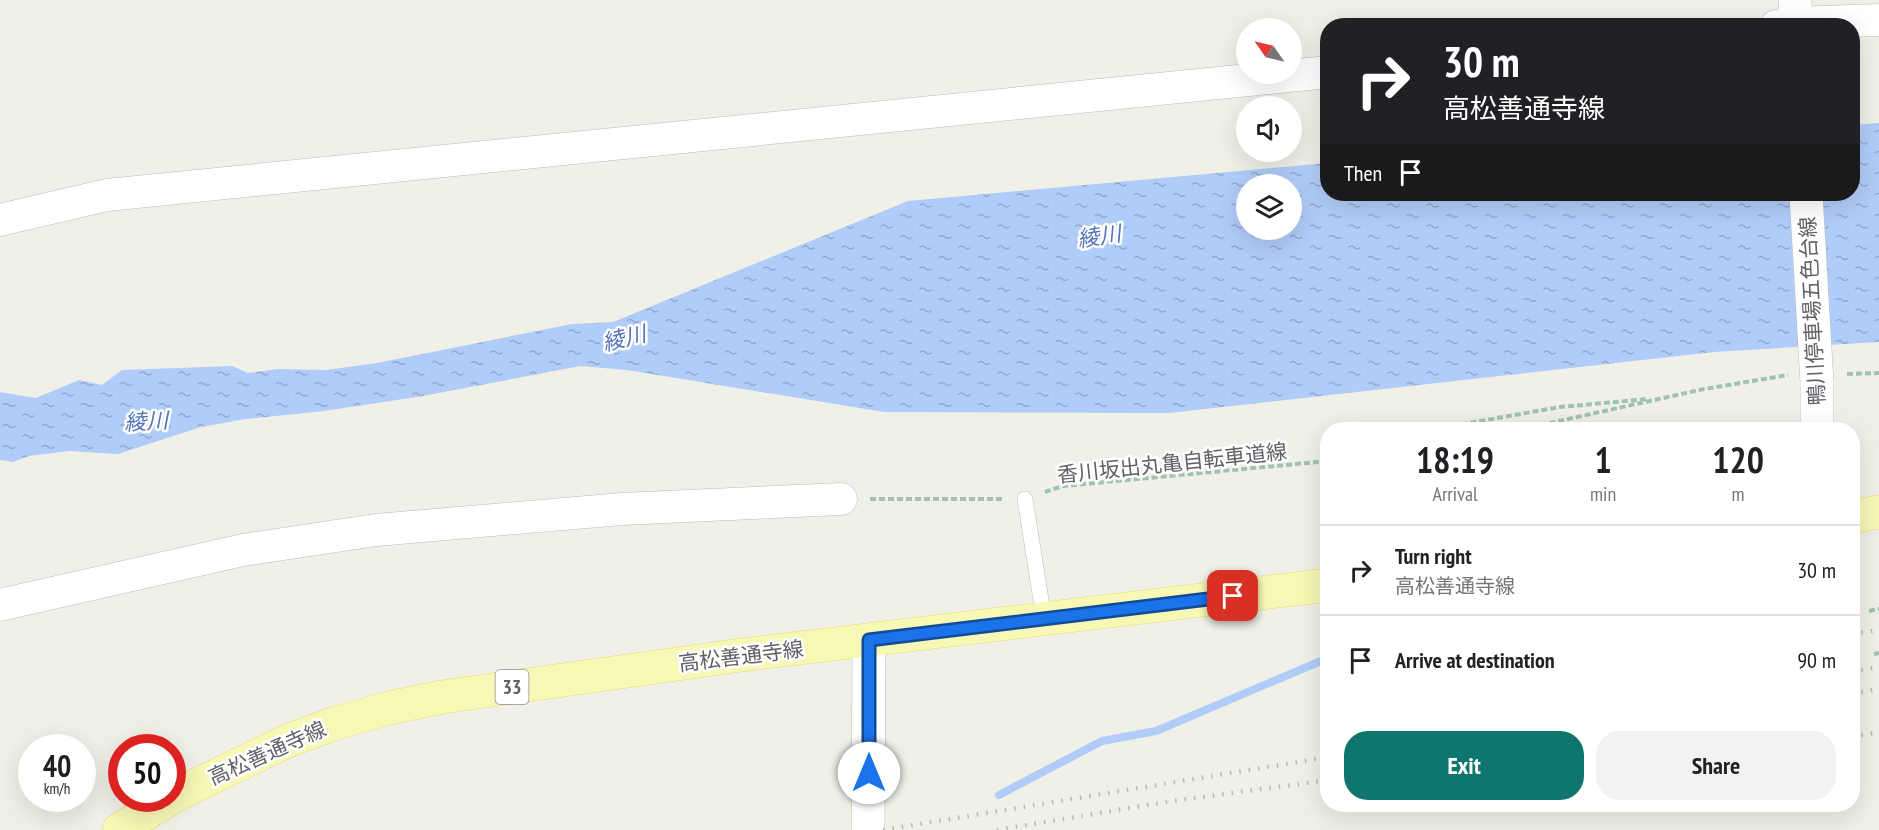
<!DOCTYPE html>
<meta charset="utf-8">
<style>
body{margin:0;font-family:"PT Sans Narrow","Noto Sans JP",sans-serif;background:#f2f2f2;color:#202124;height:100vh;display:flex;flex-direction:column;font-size:22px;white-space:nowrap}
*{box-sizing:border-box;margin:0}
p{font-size:20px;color:#757577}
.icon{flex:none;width:33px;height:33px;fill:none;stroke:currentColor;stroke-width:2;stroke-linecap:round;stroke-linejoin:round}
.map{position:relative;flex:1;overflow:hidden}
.panel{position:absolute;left:1320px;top:422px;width:540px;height:390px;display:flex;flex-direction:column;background:#fff;border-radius:24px;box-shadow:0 6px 24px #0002}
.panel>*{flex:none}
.hud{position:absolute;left:1320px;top:18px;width:540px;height:183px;border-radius:24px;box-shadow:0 6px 24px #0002;background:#202124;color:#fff;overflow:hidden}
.needle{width:39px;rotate:304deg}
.buttons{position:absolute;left:1236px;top:18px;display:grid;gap:12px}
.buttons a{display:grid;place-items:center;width:66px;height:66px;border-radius:50%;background:#fff;box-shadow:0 6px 24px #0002;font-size:30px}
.speed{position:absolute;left:18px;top:734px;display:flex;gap:12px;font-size:30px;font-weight:700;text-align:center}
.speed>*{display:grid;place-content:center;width:78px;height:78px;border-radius:50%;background:#fff;box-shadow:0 6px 24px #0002;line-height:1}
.speed small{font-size:15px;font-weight:400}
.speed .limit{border:9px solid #d22;background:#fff;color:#111}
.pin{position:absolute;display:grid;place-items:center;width:51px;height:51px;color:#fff;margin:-26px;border-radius:12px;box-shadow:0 3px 9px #0006}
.me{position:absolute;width:66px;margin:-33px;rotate:0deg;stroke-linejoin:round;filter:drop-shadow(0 0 4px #0008)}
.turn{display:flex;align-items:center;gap:21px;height:126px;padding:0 24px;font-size:27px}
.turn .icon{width:78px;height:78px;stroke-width:2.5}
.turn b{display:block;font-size:42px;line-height:51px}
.then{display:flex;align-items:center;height:57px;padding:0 24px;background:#0003;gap:12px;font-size:22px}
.eta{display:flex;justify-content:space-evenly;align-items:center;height:102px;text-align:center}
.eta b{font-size:36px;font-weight:600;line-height:42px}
.button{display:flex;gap:12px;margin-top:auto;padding:12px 24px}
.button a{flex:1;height:69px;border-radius:24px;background:#0f766e;color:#fff;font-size:24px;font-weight:600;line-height:69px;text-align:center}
.button a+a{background:#f2f2f2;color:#202124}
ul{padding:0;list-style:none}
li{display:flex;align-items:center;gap:18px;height:90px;padding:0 24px;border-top:2px solid #e0e0e0}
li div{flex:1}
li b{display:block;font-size:22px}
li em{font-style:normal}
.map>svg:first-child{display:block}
.water{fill:url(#water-ripples);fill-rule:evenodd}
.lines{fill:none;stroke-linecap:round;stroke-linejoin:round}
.stream{stroke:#b0ccf8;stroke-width:8}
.lane-casing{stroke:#babbc0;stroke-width:16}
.street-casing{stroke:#babbc0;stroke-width:33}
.secondary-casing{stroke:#b9bbc0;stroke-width:34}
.primary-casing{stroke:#e6d96c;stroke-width:34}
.path{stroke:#a0c3b0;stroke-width:4;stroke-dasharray:6 3;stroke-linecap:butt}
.lane{stroke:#fff;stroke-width:15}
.street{stroke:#fff;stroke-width:32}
.secondary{stroke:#fff;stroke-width:33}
.primary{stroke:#f7f8b5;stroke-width:33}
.rail{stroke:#b8b8b9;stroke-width:4.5;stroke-dasharray:1.5 8;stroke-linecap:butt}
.secondary-bridge-casing{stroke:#b9bbc0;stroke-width:34;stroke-linecap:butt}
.secondary-bridge{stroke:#fff;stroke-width:33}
.route-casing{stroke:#114b97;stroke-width:15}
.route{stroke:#1a73e8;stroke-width:10}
.labels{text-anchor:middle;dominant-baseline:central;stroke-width:5;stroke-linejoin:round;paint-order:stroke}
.shield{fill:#fff;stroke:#8f9095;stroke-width:1.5}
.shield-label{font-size:20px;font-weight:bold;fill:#5f6167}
.street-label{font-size:21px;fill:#5f6167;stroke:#fff}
.water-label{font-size:22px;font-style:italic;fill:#5473ba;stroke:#fff}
</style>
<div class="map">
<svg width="1879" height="830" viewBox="0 0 1879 830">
<defs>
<pattern id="water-ripples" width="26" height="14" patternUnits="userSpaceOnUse" patternTransform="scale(1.5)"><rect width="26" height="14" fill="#b0ccf8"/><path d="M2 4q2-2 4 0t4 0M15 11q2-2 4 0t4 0" fill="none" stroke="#92a9cd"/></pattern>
</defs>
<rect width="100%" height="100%" fill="#f0f0e8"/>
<path class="water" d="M 1879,123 L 1879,342 L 1714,352 L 1169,413 L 884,412 L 627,370 L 580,366 L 423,396 L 324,411 L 246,419 L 201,427 L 118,454 L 69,451 L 29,456 L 13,462 L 0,460 L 0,392 L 36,398 L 79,380 L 102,385 L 122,370 L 232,366 L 248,373 L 278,369 L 326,370 L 377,363 L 572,324 L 613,322 L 908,201 L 1327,163 L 1328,194 L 1852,194 L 1853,125 ZM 1246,184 L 1292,184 L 1292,230 L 1246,230 Z"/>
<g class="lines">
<path class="stream" d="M 999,795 L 1102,741 L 1156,731 L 1328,658"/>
<defs>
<path id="lane" d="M 1025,499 L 1044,619"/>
<path id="street" d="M 1776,26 L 1796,23 L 1879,20
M 0,220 L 107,195 L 1328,72
M 0,605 L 243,550 L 376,530 L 622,509 L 841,499"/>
<path id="secondary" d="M 1795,0 L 1796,26
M 1817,383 L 1817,429
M 868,830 L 869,640"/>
<path id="primary" d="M 1852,517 L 1879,512
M 172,797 L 287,741 L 336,723 L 389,708 L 442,697 L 741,655 L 1328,585
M 119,830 L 171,798"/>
</defs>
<use href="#lane" class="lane-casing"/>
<use href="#street" class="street-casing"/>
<use href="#secondary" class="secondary-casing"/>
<use href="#primary" class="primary-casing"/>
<path class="path" d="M 1847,374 L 1879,373
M 1435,429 L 1560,407 L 1648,399
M 1523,429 L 1704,389 L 1788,375
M 1045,492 L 1063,486 L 1328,461
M 870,499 L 1003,499
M 1869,611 L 1879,609
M 1874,654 L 1879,653"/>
<use href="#lane" class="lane"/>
<use href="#street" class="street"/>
<use href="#secondary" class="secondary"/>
<use href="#primary" class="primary"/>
<path class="rail" d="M 1852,634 L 1879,630
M 1852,672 L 1879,667
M 1852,694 L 1879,689
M 1852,737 L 1879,732
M 883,830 L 1328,757
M 997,830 L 1166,802 L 1328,780"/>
<defs>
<path id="secondary-bridge" d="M 1806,194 L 1817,383"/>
</defs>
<use href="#secondary-bridge" class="secondary-bridge-casing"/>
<use href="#secondary-bridge" class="secondary-bridge"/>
</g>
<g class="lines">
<defs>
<path id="route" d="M 869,773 L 869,640 L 1233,596"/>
</defs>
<use href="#route" class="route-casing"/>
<use href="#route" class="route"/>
</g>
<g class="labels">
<rect class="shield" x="495.5" y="670" width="33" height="34" rx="4.5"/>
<g class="shield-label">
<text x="512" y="687">33</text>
</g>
<g class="street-label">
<text transform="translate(1812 311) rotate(-93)">鴨川停車場五色台線</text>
<text transform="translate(1172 463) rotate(-6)">香川坂出丸亀自転車道線</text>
<text transform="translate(741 656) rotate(-7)">高松善通寺線</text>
<text transform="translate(267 753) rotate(-24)">高松善通寺線</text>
</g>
<g class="water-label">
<text transform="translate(1099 236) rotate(-9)">綾川</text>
<text transform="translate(624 338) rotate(-14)">綾川</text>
<text transform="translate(146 421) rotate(-3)">綾川</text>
</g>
</g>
</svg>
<div class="buttons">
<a><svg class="needle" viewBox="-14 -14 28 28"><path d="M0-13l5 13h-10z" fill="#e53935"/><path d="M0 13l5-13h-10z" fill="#757577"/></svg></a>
<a><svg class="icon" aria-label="sound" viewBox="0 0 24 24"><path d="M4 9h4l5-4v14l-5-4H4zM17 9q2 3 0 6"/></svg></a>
<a><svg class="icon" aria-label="layers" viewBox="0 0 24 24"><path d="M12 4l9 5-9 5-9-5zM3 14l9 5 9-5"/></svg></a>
</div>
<div class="speed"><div>40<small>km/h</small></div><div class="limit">50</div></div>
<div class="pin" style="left:1233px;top:596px;background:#d93025"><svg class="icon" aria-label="arrive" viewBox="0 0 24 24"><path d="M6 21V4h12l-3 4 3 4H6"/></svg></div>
<svg class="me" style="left:869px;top:773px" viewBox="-20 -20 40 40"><circle r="19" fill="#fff"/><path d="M0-13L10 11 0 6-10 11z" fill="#1a73e8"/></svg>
<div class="hud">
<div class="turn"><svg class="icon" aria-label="right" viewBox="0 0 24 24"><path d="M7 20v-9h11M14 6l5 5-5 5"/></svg><div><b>30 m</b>高松善通寺線</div></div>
<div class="then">Then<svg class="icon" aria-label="arrive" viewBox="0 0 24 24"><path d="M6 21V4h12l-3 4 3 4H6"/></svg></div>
</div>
<section class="panel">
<div class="eta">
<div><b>18:19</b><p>Arrival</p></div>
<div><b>1</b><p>min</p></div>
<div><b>120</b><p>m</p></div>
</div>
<ul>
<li><svg class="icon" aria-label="right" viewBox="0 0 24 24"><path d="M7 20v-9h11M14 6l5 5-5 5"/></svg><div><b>Turn right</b><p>高松善通寺線</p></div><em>30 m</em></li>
<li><svg class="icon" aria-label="arrive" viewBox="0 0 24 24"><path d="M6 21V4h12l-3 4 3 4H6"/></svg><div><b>Arrive at destination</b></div><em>90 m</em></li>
</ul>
<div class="button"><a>Exit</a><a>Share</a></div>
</section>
</div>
